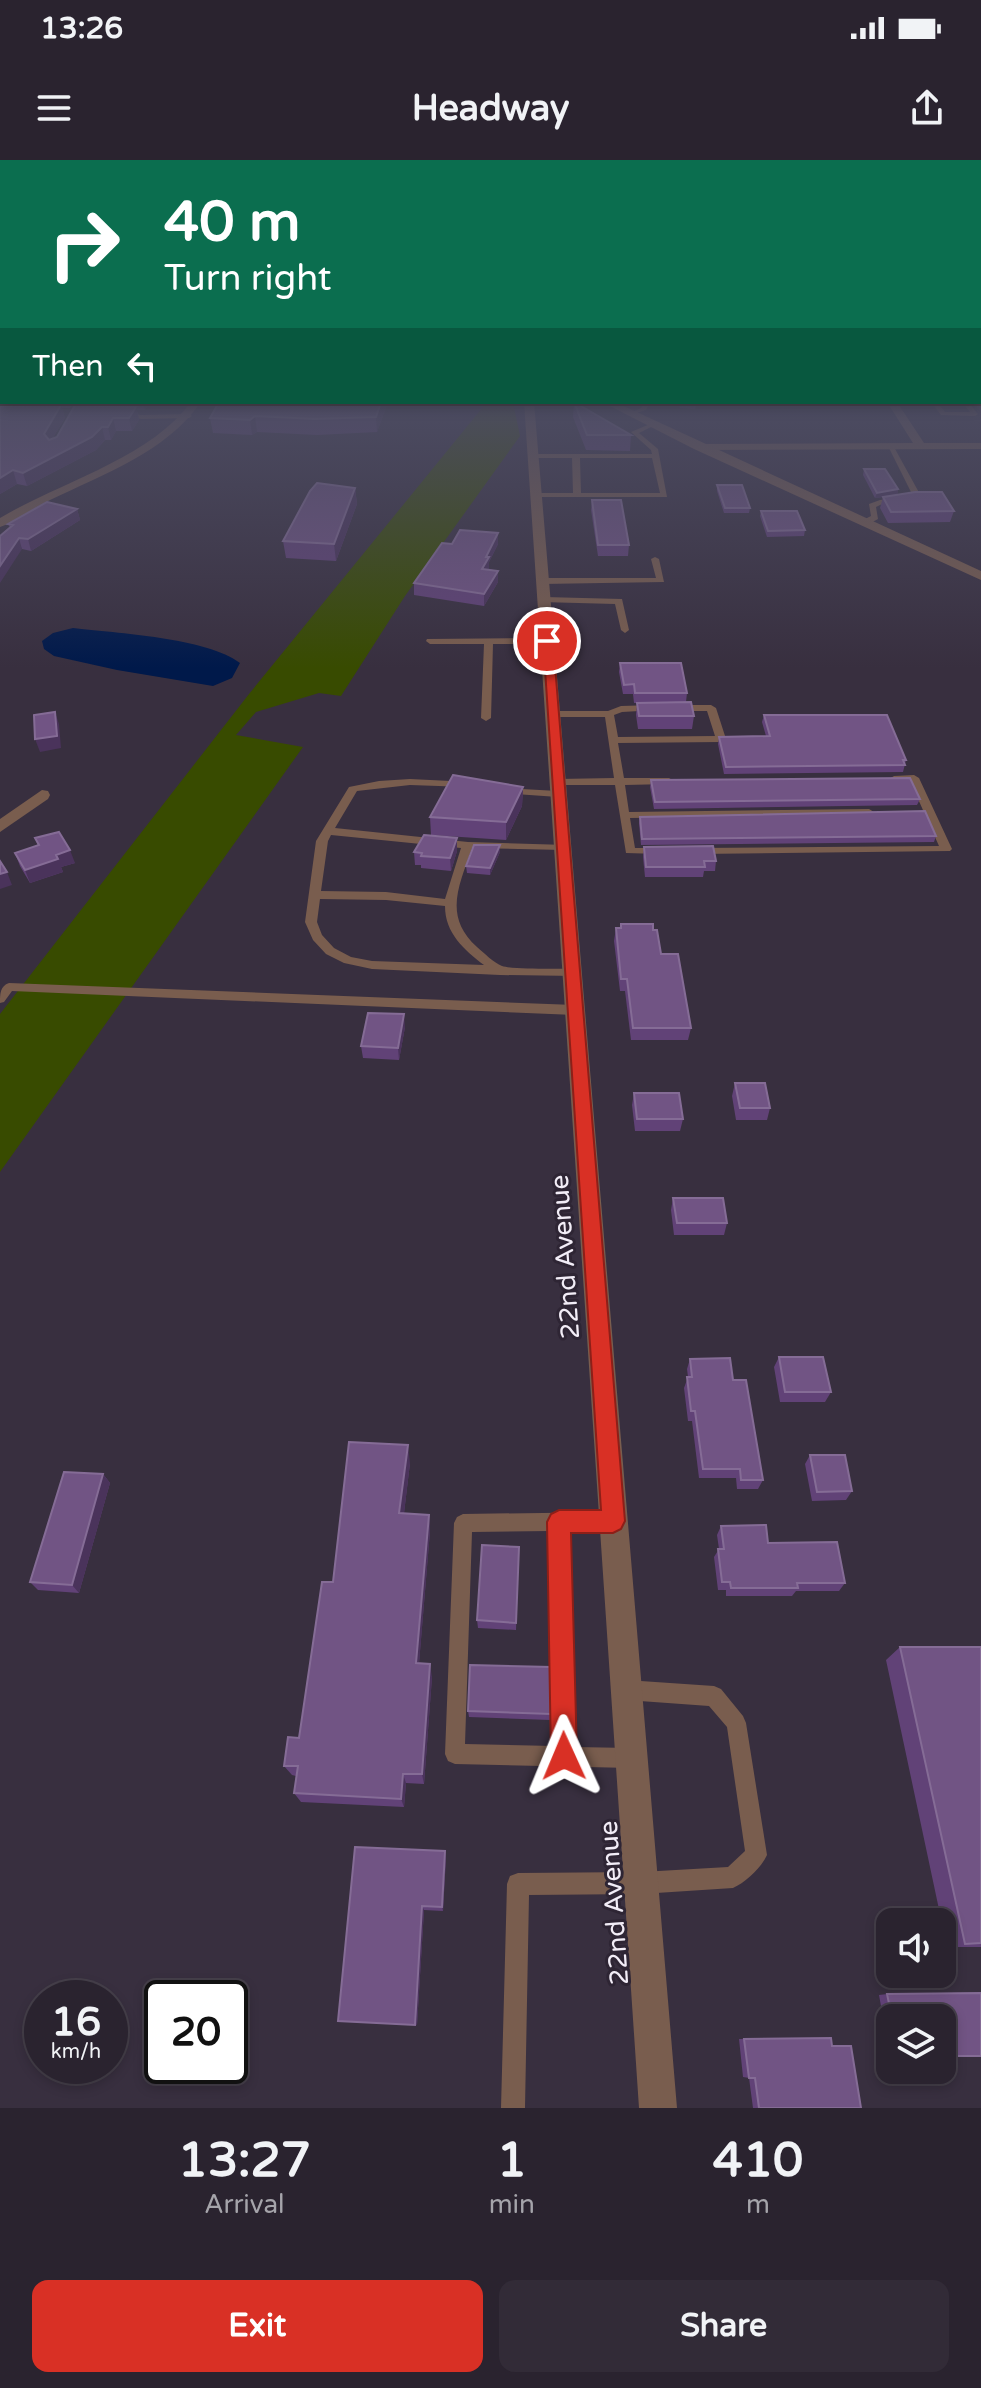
<!DOCTYPE html>
<style>
body{margin:0;font-family:"Varela Round",sans-serif;background:#322b37;color:#f1f3f6;height:100vh;display:flex;flex-direction:column;font-size:30px;white-space:nowrap}
*{box-sizing:border-box;margin:0}
p{font-size:26px;color:#a5a4aa}
.icon{flex:none;width:44px;height:44px;fill:none;stroke:currentColor;stroke-width:2;stroke-linecap:round;stroke-linejoin:round}
.map{position:relative;height:1948px;overflow:hidden}
.drawer{display:flex;flex-direction:column;background:#2a232f;flex:1}
.drawer>*{flex:none}
.top-card{position:absolute;left:0px;top:0px;width:982px;height:244px;box-shadow:0 4px 12px #0003,0 0 0 2px #46404b;background:#0b6e4f;color:#fff;overflow:hidden}
.fabs{position:absolute;left:876px;top:1748px;display:grid;gap:16px}
.fabs a{display:grid;place-items:center;width:80px;height:80px;border-radius:16px;background:#2a232f;box-shadow:0 4px 12px #0003,0 0 0 2px #46404b;font-size:40px}
.speed{position:absolute;left:24px;top:1820px;display:flex;gap:16px;font-size:40px;font-weight:700;text-align:center}
.speed>*{display:grid;place-content:center;width:104px;height:104px;border-radius:50%;background:#2a232f;box-shadow:0 4px 12px #0003,0 0 0 2px #46404b;line-height:1}
.speed small{font-size:20px;font-weight:400}
.speed .limit{border:4px solid #111;border-radius:12px;background:#fff;color:#111}
.pin{position:absolute;display:grid;place-items:center;width:68px;height:68px;color:#fff;margin:-34px;border:4px solid #fff;border-radius:50%;box-shadow:0 2px 8px #0007}
.me{position:absolute;width:88px;margin:-44px;rotate:359deg;stroke-linejoin:round;filter:drop-shadow(0 0 6px #0008)}
.turn{display:flex;align-items:center;gap:28px;height:168px;padding:0 32px;font-size:36px}
.turn .icon{width:104px;height:104px;stroke-width:2.5}
.turn b{display:block;font-size:56px;line-height:68px}
.then{display:flex;align-items:center;height:76px;padding:0 32px;background:#0003;gap:16px;font-size:30px}
.eta{display:flex;justify-content:space-evenly;align-items:center;height:136px;text-align:center}
.eta b{font-size:48px;font-weight:700;line-height:56px}
.cta{display:flex;gap:16px;margin-top:auto;padding:16px 32px}
.cta a{flex:1;height:92px;border-radius:16px;background:#d93025;color:#fff;font-size:32px;font-weight:700;line-height:92px;text-align:center}
.cta a+a{background:#322b37;color:#f1f3f6}
.status{display:flex;justify-content:space-between;align-items:center;height:56px;padding:0 40px;background:#2a232f;direction:ltr}
.status svg{height:22px;fill:currentColor}
header{display:flex;justify-content:space-between;align-items:center;height:104px;padding:0 32px;background:#2a232f;font-size:36px;font-weight:700}
.map>svg:first-child{display:block}
.green{fill:#384b00}
.water{fill:#00194a}
.lines{fill:none;stroke-linecap:round;stroke-linejoin:round}
.service{fill:#795d4e;fill-rule:evenodd}
.minor{fill:#795d4e;fill-rule:evenodd}
.tertiary{fill:#795d4e;fill-rule:evenodd}
.wall{fill:#614277}
.shaded-wall{fill:#4a335b}
.building{fill:#715484;stroke:#856c96;stroke-width:2}
.route{fill:#d93025;stroke:#8d1f18;stroke-width:2}
.labels{text-anchor:middle;dominant-baseline:central;stroke-width:6;stroke-linejoin:round;paint-order:stroke}
.street-label{font-size:26px;fill:#f2edf7;stroke:#2e2534}
</style>
<div class="status"><b>13:26</b><svg viewBox="0 0 49 12"><path d="M0 12V9h3v3zM5 12V6h3v6zM10 12V3h3v9zM15 12V0h3v12zM26 1h20v11H26zM47 4h2v5h-2z"/></svg></div>
<header><svg class="icon" aria-label="menu" viewBox="0 0 24 24"><path d="M4 6h16M4 12h16M4 18h16"/></svg>Headway<svg class="icon" aria-label="share" viewBox="0 0 24 24"><path d="M12 15V3M7 8l5-5 5 5M5 13v7h14v-7"/></svg></header>
<div class="map">
<svg width="981" height="1948" viewBox="0 0 981 1948">
<rect width="100%" height="100%" fill="#382f3f"/>
<path class="green" d="M 487,242 L 513,242 L 520,276 L 405,436 L 341,536 L 319,533 L 256,552 L 236,575 L 303,587 L 0,1012 L 0,854 L 249,534 Z"/>
<path class="water" d="M 73,468 C 116,473 208,478 240,503 L 232,518 L 213,526 L 117,510 L 54,496 L 44,489 L 42,481 L 53,473 Z"/>
<g class="lines">
<path class="service" d="M 980,236 L 981,236 L 981,241 L 980,241 Z
M 644,242 L 650,242 L 646,250 L 630,255 L 630,253 L 641,248 Z
M 931,242 L 937,242 L 945,252 L 970,252 L 962,242 L 968,242 L 978,254 L 975,256 L 941,255 Z
M 122,251 L 141,255 L 189,254 L 192,256 L 189,258 L 141,259 L 120,254 Z
M 650,264 L 655,265 L 639,273 L 658,289 L 667,337 L 536,337 L 532,335 L 536,333 L 573,333 L 572,298 L 533,298 L 530,294 L 652,294 L 651,290 L 631,272 ZM 580,298 L 652,298 L 660,333 L 581,333 Z
M 888,286 L 894,287 L 922,338 L 882,344 L 876,347 L 878,359 L 867,365 L 861,365 L 861,361 L 871,356 L 869,344 L 880,340 L 913,336 Z
M 655,397 L 659,399 L 664,422 L 542,424 L 538,421 L 542,418 L 656,418 L 651,399 Z
M 544,437 L 622,439 L 629,470 L 625,473 L 621,470 L 615,444 L 541,442 L 541,438 Z
M 427,479 L 547,478 L 551,481 L 547,484 L 493,484 L 491,558 L 486,561 L 481,558 L 484,484 L 430,484 L 426,481 Z
M 654,545 L 657,546 L 657,550 L 622,552 L 614,555 L 618,577 L 715,576 L 707,551 L 675,551 L 670,548 L 675,545 L 711,545 L 716,548 L 726,579 L 721,582 L 618,583 L 624,618 L 669,618 L 674,621 L 669,624 L 625,625 L 629,652 L 869,649 L 874,652 L 869,655 L 630,658 L 635,688 L 659,688 L 665,691 L 659,694 L 626,693 L 615,625 L 558,625 L 553,622 L 558,619 L 614,618 L 605,557 L 553,557 L 548,554 L 553,551 L 608,551 L 621,546 Z
M 914,615 L 919,618 L 952,689 L 950,691 L 696,694 L 690,691 L 696,688 L 939,686 L 910,621 L 894,622 L 889,619 L 894,616 Z
M 410,619 L 471,622 L 472,624 L 467,627 L 410,625 L 357,631 L 335,668 L 468,682 L 567,685 L 569,687 L 563,690 L 472,688 C 459,726 443,756 477,787 C 484,793 494,803 502,806 C 515,810 556,808 572,809 L 576,810 L 578,813 L 576,816 L 500,815 L 372,809 L 344,803 L 326,794 L 313,780 L 305,762 L 316,681 L 349,627 L 379,621 ZM 331,675 L 461,688 L 445,739 L 386,732 L 321,731 L 328,681 ZM 320,739 L 386,740 L 445,746 C 445,773 464,790 484,805 L 372,801 L 351,797 L 334,788 L 322,775 L 317,762 Z
M 503,628 L 558,631 L 563,634 L 558,637 L 499,633 L 499,629 Z
M 9,823 L 575,845 L 581,850 L 575,855 L 12,831 L 4,842 L 0,843 C 0,834 0,826 9,823 Z
M 613,1352 L 619,1355 L 622,1361 L 619,1367 L 613,1370 L 568,1371 L 574,1587 L 631,1588 L 638,1591 L 641,1598 L 638,1605 L 631,1608 L 455,1604 L 448,1601 L 445,1594 L 454,1363 L 457,1357 L 463,1354 ZM 550,1371 L 554,1586 L 465,1584 L 472,1372 Z
M 626,1520 L 714,1526 L 721,1529 L 743,1556 L 746,1563 L 767,1695 C 761,1708 746,1722 733,1728 L 641,1734 L 529,1735 L 525,1948 L 501,1948 L 507,1724 L 510,1716 L 518,1713 L 641,1712 L 728,1707 L 745,1691 L 727,1567 L 709,1546 L 626,1540 L 619,1537 L 616,1530 L 619,1523 Z"/>
<path class="minor" d="M 191,242 L 201,242 C 166,292 104,314 50,340 C 34,349 17,361 0,367 L 0,358 C 60,322 149,299 191,242 Z
M 887,242 L 897,242 L 924,283 L 981,283 L 981,289 L 698,290 L 692,287 L 698,284 L 913,283 Z
M 42,630 L 48,631 L 50,635 L 48,639 L 0,672 L 0,659 Z"/>
<path class="tertiary" d="M 524,242 L 534,242 L 677,1948 L 639,1948 Z
M 602,242 L 615,242 L 981,411 L 981,420 L 694,289 Z"/>
</g>
<path class="wall" d="M 0,236 L 2,236 L 2,242 L 74,242 L 70,248 L 62,248 L 65,258 L 52,279 L 57,277 L 83,245 L 83,242 L 150,242 L 145,250 L 137,250 L 139,260 L 132,271 L 116,271 L 111,280 L 105,280 L 96,290 L 27,326 L 17,324 L 0,334 Z
M 219,242 L 388,242 L 377,272 L 317,275 L 257,272 L 252,275 L 213,273 L 210,258 Z
M 574,242 L 631,275 L 630,291 L 586,290 L 573,257 Z
M 678,242 L 698,242 L 695,249 L 680,248 Z
M 864,309 L 898,329 L 897,335 L 954,351 L 950,362 L 888,363 L 880,348 L 883,337 L 875,338 L 863,315 Z
M 717,325 L 750,348 L 749,353 L 724,353 L 717,331 Z
M 355,328 L 357,344 L 336,401 L 286,398 L 283,381 Z
M 592,340 L 629,385 L 628,396 L 598,396 L 591,350 Z
M 77,349 L 80,360 L 31,391 L 22,389 L 8,364 Z
M 761,351 L 805,370 L 804,376 L 767,377 L 760,356 Z
M 452,384 L 498,384 L 489,402 L 489,409 L 498,411 L 498,422 L 484,446 L 414,435 L 414,423 Z
M 620,503 L 687,533 L 686,542 L 694,556 L 692,569 L 638,569 L 636,555 L 637,543 L 634,543 L 633,534 L 623,534 L 619,512 Z
M 764,555 L 906,600 L 903,612 L 724,614 L 718,584 L 719,577 L 766,576 L 762,562 Z
M 651,620 L 920,639 L 917,645 L 654,649 L 650,627 Z
M 523,627 L 522,646 L 506,680 L 431,675 L 430,657 Z
M 640,657 L 936,676 L 934,682 L 641,685 L 639,663 Z
M 35,678 L 75,703 L 61,707 L 63,712 L 30,723 L 20,706 L 15,693 L 38,686 Z
M 644,687 L 716,701 L 715,711 L 704,711 L 703,717 L 645,717 L 643,697 Z
M 457,691 L 451,711 L 421,708 L 421,705 L 415,705 L 414,692 Z
M 500,692 L 490,715 L 467,713 L 466,706 Z
M 621,764 L 653,770 L 661,794 L 691,868 L 688,880 L 631,880 L 625,831 L 620,831 L 614,781 L 616,768 L 620,768 Z
M 405,867 L 399,900 L 363,898 L 361,886 Z
M 735,923 L 770,948 L 767,960 L 736,960 L 732,936 Z
M 634,933 L 683,959 L 680,971 L 635,971 L 632,945 Z
M 673,1038 L 727,1063 L 724,1075 L 674,1075 L 671,1050 Z
M 779,1197 L 831,1232 L 825,1242 L 780,1242 L 774,1207 Z
M 690,1199 L 733,1220 L 763,1320 L 758,1329 L 737,1329 L 736,1318 L 699,1318 L 692,1261 L 688,1261 L 684,1228 L 688,1217 L 687,1209 Z
M 810,1295 L 852,1331 L 846,1340 L 812,1341 L 805,1304 Z
M 410,1303 L 404,1353 L 429,1355 L 430,1371 L 419,1503 L 432,1517 L 424,1624 L 406,1623 L 404,1647 L 301,1642 L 294,1633 L 296,1616 L 292,1615 L 284,1606 L 299,1578 L 333,1422 Z
M 103,1314 L 110,1323 L 79,1433 L 38,1430 L 30,1422 Z
M 721,1366 L 768,1383 L 845,1423 L 839,1431 L 796,1431 L 792,1436 L 726,1436 L 726,1430 L 718,1430 L 714,1397 L 719,1389 L 717,1375 Z
M 519,1387 L 516,1470 L 478,1468 L 477,1460 Z
M 900,1487 L 981,1487 L 981,1787 L 947,1787 L 886,1500 Z
M 468,1551 L 551,1554 L 550,1560 L 469,1557 Z
M 446,1697 L 443,1751 L 424,1750 L 417,1865 L 338,1861 Z
M 887,1834 L 942,1858 L 890,1858 L 890,1896 L 879,1835 Z
M 831,1878 L 832,1886 L 861,1948 L 753,1948 L 749,1918 L 743,1917 L 739,1879 Z"/>
<path class="shaded-wall" d="M 143,242 L 150,242 L 145,250 Z
M 381,242 L 388,242 L 377,272 L 376,257 Z
M 61,245 L 65,258 L 47,287 L 44,274 Z
M 136,247 L 139,260 L 132,271 L 129,258 Z
M 255,256 L 257,272 L 252,275 L 250,260 Z
M 113,258 L 116,271 L 111,280 L 108,267 Z
M 102,267 L 105,280 L 96,290 L 27,326 L 23,313 Z
M 13,310 L 17,324 L 0,334 L 0,318 Z
M 355,328 L 357,344 L 336,401 L 334,384 Z
M 898,329 L 897,335 L 875,338 L 877,333 Z
M 77,349 L 80,360 L 31,391 L 28,379 Z
M 498,373 L 498,384 L 489,402 L 489,409 L 482,420 L 482,409 L 486,397 Z
M 19,378 L 22,389 L 0,423 L 0,406 Z
M 498,411 L 498,422 L 484,446 L 484,434 Z
M 55,552 L 59,564 L 61,588 L 40,592 L 35,579 Z
M 523,627 L 522,646 L 506,680 L 506,662 Z
M 457,678 L 457,691 L 451,711 L 450,698 Z
M 500,685 L 500,692 L 490,715 L 490,708 Z
M 70,690 L 75,703 L 61,707 L 63,712 L 30,723 L 25,710 L 56,695 Z
M 7,712 L 12,725 L 0,729 L 0,714 Z
M 404,854 L 405,867 L 399,900 L 398,888 Z
M 408,1285 L 410,1303 L 402,1370 L 399,1353 Z
M 103,1314 L 110,1323 L 79,1433 L 72,1425 Z
M 429,1355 L 430,1371 L 418,1516 L 416,1503 Z
M 430,1504 L 432,1517 L 424,1624 L 422,1614 Z
M 403,1614 L 406,1623 L 404,1647 L 401,1639 Z
M 445,1691 L 446,1697 L 443,1751 L 442,1747 Z
M 422,1746 L 424,1750 L 417,1865 L 415,1865 Z"/>
<path class="building" d="M 219,242 L 381,242 L 376,257 L 315,259 L 255,256 L 250,260 L 210,258 Z
M 574,242 L 631,275 L 587,275 Z
M 61,245 L 44,274 L 49,280 L 57,277 L 75,245 L 136,247 L 129,258 L 113,258 L 108,267 L 102,267 L 92,277 L 23,313 L 13,310 L 0,318 L 0,246 Z
M 864,309 L 885,309 L 898,329 L 877,333 Z
M 317,323 L 355,328 L 334,384 L 283,381 L 310,331 Z
M 717,325 L 742,325 L 750,348 L 725,348 Z
M 915,332 L 942,332 L 954,351 L 891,352 L 883,337 Z
M 592,340 L 621,340 L 629,385 L 598,385 Z
M 47,342 L 77,349 L 28,379 L 19,378 L 0,406 L 0,376 L 13,365 L 8,364 Z
M 761,351 L 797,351 L 805,370 L 768,371 Z
M 460,370 L 498,373 L 486,397 L 489,397 L 482,409 L 498,411 L 484,434 L 414,423 L 442,383 L 452,384 Z
M 620,503 L 681,503 L 687,533 L 635,533 L 634,524 L 624,525 Z
M 691,542 L 694,556 L 639,556 L 637,543 Z
M 55,552 L 57,576 L 35,579 L 34,555 Z
M 764,555 L 887,555 L 906,600 L 903,600 L 905,605 L 726,607 L 719,577 L 770,576 Z
M 453,615 L 523,627 L 506,662 L 430,657 Z
M 910,618 L 920,639 L 655,642 L 651,620 Z
M 925,651 L 936,676 L 642,679 L 640,657 Z
M 59,672 L 70,690 L 56,695 L 58,699 L 25,710 L 15,693 L 39,685 L 35,678 Z
M 424,675 L 457,678 L 450,698 L 421,696 L 422,693 L 414,692 Z
M 474,685 L 500,685 L 490,708 L 466,706 Z
M 713,686 L 716,701 L 704,701 L 705,707 L 646,707 L 644,687 Z
M 0,701 L 7,712 L 0,714 Z
M 621,764 L 653,764 L 653,770 L 657,770 L 661,794 L 678,794 L 691,868 L 633,868 L 627,819 L 621,819 L 616,768 L 621,768 Z
M 368,853 L 404,854 L 398,888 L 361,886 Z
M 735,923 L 765,923 L 770,948 L 740,948 Z
M 634,933 L 679,933 L 683,959 L 637,959 Z
M 673,1038 L 723,1038 L 727,1063 L 677,1063 Z
M 779,1197 L 823,1197 L 831,1232 L 785,1232 Z
M 730,1198 L 733,1220 L 746,1220 L 763,1320 L 741,1320 L 740,1309 L 703,1309 L 695,1251 L 691,1251 L 687,1217 L 692,1217 L 690,1199 Z
M 349,1282 L 408,1285 L 399,1353 L 429,1355 L 416,1503 L 430,1504 L 422,1614 L 403,1614 L 401,1639 L 294,1633 L 298,1606 L 284,1606 L 288,1577 L 299,1578 L 322,1422 L 333,1422 Z
M 810,1295 L 845,1295 L 852,1331 L 817,1332 Z
M 64,1312 L 103,1314 L 72,1425 L 30,1422 Z
M 766,1365 L 768,1383 L 837,1382 L 845,1423 L 797,1423 L 798,1428 L 731,1428 L 730,1422 L 722,1422 L 718,1389 L 724,1389 L 721,1366 Z
M 482,1385 L 519,1387 L 516,1463 L 477,1460 Z
M 900,1487 L 981,1487 L 981,1783 L 965,1784 Z
M 470,1505 L 551,1507 L 551,1554 L 468,1551 Z
M 355,1687 L 445,1691 L 442,1747 L 422,1746 L 415,1865 L 338,1861 Z
M 981,1833 L 981,1896 L 942,1896 L 942,1858 L 892,1858 L 887,1834 Z
M 831,1878 L 832,1886 L 851,1886 L 861,1948 L 759,1948 L 755,1918 L 749,1918 L 744,1879 Z"/>
<linearGradient id="sky" x2="0" y2="1"><stop stop-color="#1f1a23"/><stop offset="0.46" stop-color="#4d4d63"/><stop offset="1" stop-color="#4d4d63" stop-opacity="0"/></linearGradient>
<rect width="981" height="508" fill="url(#sky)"/>
<path class="route" d="M 543,479 L 553,481 L 625,1361 L 621,1369 L 613,1373 L 571,1373 L 577,1596 L 573,1606 L 564,1610 L 554,1606 L 551,1596 L 547,1362 L 551,1354 L 559,1350 L 601,1350 Z"/>
<g class="labels">
<g class="street-label">
<text transform="translate(565 1097) rotate(-94)">22nd Avenue</text>
<text transform="translate(614 1743) rotate(-94)">22nd Avenue</text>
</g>
</g>
</svg>
<div class="fabs">
<a><svg class="icon" aria-label="sound" viewBox="0 0 24 24"><path d="M4 9h4l5-4v14l-5-4H4zM17 9q2 3 0 6"/></svg></a>
<a><svg class="icon" aria-label="layers" viewBox="0 0 24 24"><path d="M12 4l9 5-9 5-9-5zM3 14l9 5 9-5"/></svg></a>
</div>
<div class="speed"><div>16<small>km/h</small></div><div class="limit">20</div></div>
<div class="pin" style="left:547px;top:481px;background:#d93025"><svg class="icon" aria-label="arrive" viewBox="0 0 24 24"><path d="M6 21V4h12l-3 4 3 4H6"/></svg></div>
<svg class="me" style="left:564px;top:1596px" viewBox="-20 -20 40 40"><path d="M0-17L14 15 0 8-14 15z" fill="#d93025" stroke="#fff" stroke-width="4"/></svg>
<div class="top-card">
<div class="turn"><svg class="icon" aria-label="right" viewBox="0 0 24 24"><path d="M7 20v-9h11M14 6l5 5-5 5"/></svg><div><b>40 m</b>Turn right</div></div>
<div class="then">Then<svg class="icon" aria-label="left" viewBox="0 0 24 24"><path d="M17 20v-9H6M10 6l-5 5 5 5"/></svg></div>
</div>
</div>
<section class="drawer">
<div class="eta">
<div><b>13:27</b><p>Arrival</p></div>
<div><b>1</b><p>min</p></div>
<div><b>410</b><p>m</p></div>
</div>
<div class="cta"><a>Exit</a><a>Share</a></div>
</section>
